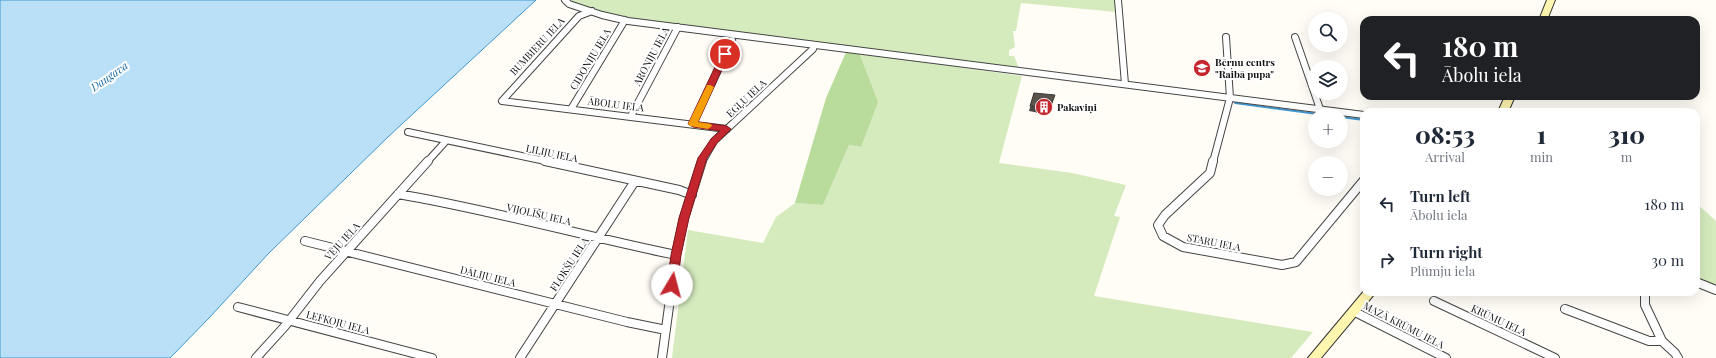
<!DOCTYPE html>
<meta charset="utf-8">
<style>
body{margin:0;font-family:"Playfair Display",serif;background:#f6f6f7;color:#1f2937;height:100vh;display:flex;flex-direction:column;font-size:15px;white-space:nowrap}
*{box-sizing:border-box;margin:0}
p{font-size:13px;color:#747a83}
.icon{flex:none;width:22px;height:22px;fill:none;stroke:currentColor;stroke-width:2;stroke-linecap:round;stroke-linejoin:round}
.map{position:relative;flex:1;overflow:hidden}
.side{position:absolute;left:1360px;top:108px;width:340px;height:188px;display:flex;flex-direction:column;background:#fff;border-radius:12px;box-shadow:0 4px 16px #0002}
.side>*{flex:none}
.guide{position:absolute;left:1360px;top:16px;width:340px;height:84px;border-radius:12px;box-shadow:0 4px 16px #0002;background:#202124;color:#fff;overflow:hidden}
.fabs{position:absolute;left:1308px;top:12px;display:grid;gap:8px}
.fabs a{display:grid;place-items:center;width:40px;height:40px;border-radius:50%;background:#fff;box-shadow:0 4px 16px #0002;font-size:20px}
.pin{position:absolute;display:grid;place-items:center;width:34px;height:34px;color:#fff;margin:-17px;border:2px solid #fff;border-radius:50%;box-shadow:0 1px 4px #0007}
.me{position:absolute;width:44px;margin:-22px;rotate:8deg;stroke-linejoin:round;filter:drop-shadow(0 0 3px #0008)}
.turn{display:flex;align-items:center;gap:14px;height:84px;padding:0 16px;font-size:18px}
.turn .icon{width:52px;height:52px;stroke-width:2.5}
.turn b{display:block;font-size:28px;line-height:34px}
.eta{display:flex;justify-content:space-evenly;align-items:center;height:68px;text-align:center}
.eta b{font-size:24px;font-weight:800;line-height:28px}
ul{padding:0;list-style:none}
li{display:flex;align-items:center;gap:12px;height:56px;padding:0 16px}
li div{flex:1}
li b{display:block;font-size:15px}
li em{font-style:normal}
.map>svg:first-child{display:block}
.green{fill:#d5ebbd}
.forest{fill:#b9dc9c}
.water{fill:#b9e0f7;stroke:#3f96cf}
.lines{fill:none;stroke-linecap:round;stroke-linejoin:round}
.stream{stroke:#3f96cf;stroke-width:2}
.minor-far1-casing{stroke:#444;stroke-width:8}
.minor-casing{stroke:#444;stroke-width:10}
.secondary-casing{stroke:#333;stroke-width:2}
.minor-far1{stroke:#fff;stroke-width:6}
.minor{stroke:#fff;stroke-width:8}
.secondary{fill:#fff6b0;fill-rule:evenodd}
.wall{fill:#4d4742}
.building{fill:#5a524d;stroke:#3f3936}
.route{fill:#c4262e;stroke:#7f191e}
.slow{fill:#f59e0b}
.labels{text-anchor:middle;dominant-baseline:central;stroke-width:4;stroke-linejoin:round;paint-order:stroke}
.street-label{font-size:10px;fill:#111;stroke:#fff}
.poi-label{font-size:10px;font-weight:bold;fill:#111;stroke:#fff;text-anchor:start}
.water-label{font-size:11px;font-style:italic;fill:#1768a6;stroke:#fff}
</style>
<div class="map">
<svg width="1716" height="358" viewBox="0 0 1716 358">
<rect width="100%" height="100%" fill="#fffdf5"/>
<path class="green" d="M 570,0 L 1116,0 L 1116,12 L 1021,3 L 1016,31 L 1013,31 L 1015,47 L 1009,50 L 1009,56 L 1014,56 L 1019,68 L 1017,69 L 610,15 L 572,2 Z
M 859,53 L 1022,76 L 999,163 L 1072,173 L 1126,185 L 1114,216 L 1120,217 L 1094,296 L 1313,332 L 1291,358 L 672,358 L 688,230 L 763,243 L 776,217 L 795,203 L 823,205 L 849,145 L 860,147 Z
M 1696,203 L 1716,221 L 1716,288 L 1696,280 Z"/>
<path class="forest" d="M 847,50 L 859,53 L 878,102 L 861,147 L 849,145 L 823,205 L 795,203 L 826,98 Z"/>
<path class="water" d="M 0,0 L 536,0 L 389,136 L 269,253 L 209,318 L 170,358 L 0,358 Z"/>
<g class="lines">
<path class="stream" d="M 1235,103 L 1325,115
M 1341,117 L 1364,120"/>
<defs>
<path id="minor-far1" d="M 565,0 L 569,4 L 602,15 L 628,21 L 1364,115
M 1118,0 L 1125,84
M 592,11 L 579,16 L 502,101 L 727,129
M 1295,37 L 1320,109
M 571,109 L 625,20
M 631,116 L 678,27
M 693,124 L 732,40
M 408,132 L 550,162
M 427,162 L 446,141
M 702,162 L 714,141 L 813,49 L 814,45
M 1213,162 L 1230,98 L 1226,37"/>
<path id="minor" d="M 545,161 L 679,190 L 692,195
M 1213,161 L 1210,173 L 1165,215 L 1158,225 L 1163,236 L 1183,247 L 1282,265 L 1296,262 L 1364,180
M 398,194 C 492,210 583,236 676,255
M 305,241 L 627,322 L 666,330
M 1696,282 L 1716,290
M 1645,292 L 1645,305 L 1662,341 L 1675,353 L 1678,358
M 1434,301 L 1555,358
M 238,307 L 432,358
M 1565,309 L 1649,341 L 1662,341
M 1353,311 L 1446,358
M 256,358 L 285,326 L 320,281 L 428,161
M 520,358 L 635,181
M 662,358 L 676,255 L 684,218 L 702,161"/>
<path id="secondary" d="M 1547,0 L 1555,0 L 1547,20 L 1539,20 Z
M 1505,96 L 1515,96 L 1508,112 L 1498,112 Z
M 1364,291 L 1376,292 L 1321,358 L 1308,358 Z"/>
</defs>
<use href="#minor-far1" class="minor-far1-casing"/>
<use href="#minor" class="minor-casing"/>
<use href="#secondary" class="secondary-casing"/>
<use href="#minor-far1" class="minor-far1"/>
<use href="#minor" class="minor"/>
<use href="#secondary" class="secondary"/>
</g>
<path class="wall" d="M 1034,93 L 1053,101 L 1051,109 L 1046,108 L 1044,114 L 1029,111 Z"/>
<path class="building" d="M 1034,93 L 1055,95 L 1052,103 L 1047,102 L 1045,108 L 1030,106 Z"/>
<path class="route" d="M 722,52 L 725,52 L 729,54 L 698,122 L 727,126 L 731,129 L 717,143 L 707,158 L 689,218 L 681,255 L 677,285 L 676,288 L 669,288 L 667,285 L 671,255 L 679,218 L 698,158 L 711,139 L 720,131 L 693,127 L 688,124 Z"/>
<path class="slow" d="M 707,85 L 710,85 L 714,87 L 698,122 L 711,124 L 712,126 L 708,129 L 690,126 L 688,124 Z"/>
<defs>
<symbol id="school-disc" viewBox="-11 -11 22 22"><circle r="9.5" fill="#c4262e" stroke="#fff"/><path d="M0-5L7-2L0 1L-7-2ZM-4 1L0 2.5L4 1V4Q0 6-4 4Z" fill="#fff"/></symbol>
<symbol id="building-disc" viewBox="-11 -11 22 22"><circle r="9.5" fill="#c4262e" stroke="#fff"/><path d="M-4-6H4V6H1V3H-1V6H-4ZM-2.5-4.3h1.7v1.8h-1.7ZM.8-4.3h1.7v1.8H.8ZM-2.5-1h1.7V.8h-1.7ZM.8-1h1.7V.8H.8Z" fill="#fff"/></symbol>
</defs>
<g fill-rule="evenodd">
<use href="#school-disc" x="1192" y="58" width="20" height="20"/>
<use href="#building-disc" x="1034" y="97" width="20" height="20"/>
</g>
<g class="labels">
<g class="street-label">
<text transform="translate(537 46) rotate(-47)">BUMBIERU IELA</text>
<text transform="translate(651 56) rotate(-62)">ARONIJU IELA</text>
<text transform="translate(590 59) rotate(-59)">CIDONIJU IELA</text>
<text transform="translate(746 98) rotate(-43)">EGĻU IELA</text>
<text transform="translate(616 104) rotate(7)">ĀBOLU IELA</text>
<text transform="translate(552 153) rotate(12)">LILIJU IELA</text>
<text transform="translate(539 214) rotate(13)">VIJOLĪŠU IELA</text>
<text transform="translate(342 241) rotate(-48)">VĒJU IELA</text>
<text transform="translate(1214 242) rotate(11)">STARU IELA</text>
<text transform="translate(569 264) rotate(-57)">FLOKŠU IELA</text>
<text transform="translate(488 276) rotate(14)">DĀLIJU IELA</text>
<text transform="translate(1499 320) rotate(25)">KRŪMU IELA</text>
<text transform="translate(338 322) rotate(15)">LEFKOJU IELA</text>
<text transform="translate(1404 325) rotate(27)">MAZĀ KRŪMU IELA</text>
</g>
<g class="poi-label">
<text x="1215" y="62">Bērnu centrs<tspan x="1215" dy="12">"Raibā pupa"</tspan></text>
<text x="1057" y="107">Pakaviņi</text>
</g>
<g class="water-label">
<text transform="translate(109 76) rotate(-35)">Daugava</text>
</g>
</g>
</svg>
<div class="fabs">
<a><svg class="icon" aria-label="search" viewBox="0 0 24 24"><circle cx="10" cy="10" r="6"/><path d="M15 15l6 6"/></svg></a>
<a><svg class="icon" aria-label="layers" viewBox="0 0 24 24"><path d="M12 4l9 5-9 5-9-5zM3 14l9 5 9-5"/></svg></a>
<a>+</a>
<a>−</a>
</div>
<div class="pin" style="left:725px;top:54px;background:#d93025"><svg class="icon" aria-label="arrive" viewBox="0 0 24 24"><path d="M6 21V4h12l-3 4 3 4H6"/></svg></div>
<svg class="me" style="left:672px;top:285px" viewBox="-20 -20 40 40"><circle r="19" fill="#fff"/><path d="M0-13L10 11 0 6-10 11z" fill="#c4262e"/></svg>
<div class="guide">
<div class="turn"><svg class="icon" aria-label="left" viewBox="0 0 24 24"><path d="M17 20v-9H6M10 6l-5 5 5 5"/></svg><div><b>180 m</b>Ābolu iela</div></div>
</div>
<section class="side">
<div class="eta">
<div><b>08:53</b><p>Arrival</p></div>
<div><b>1</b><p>min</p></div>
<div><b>310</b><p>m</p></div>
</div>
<ul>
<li><svg class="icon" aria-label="left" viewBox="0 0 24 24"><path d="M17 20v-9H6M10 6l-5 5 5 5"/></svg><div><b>Turn left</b><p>Ābolu iela</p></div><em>180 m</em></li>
<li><svg class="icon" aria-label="right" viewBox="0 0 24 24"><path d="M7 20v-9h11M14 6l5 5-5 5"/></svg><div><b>Turn right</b><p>Plūmju iela</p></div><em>30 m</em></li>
</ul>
</section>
</div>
